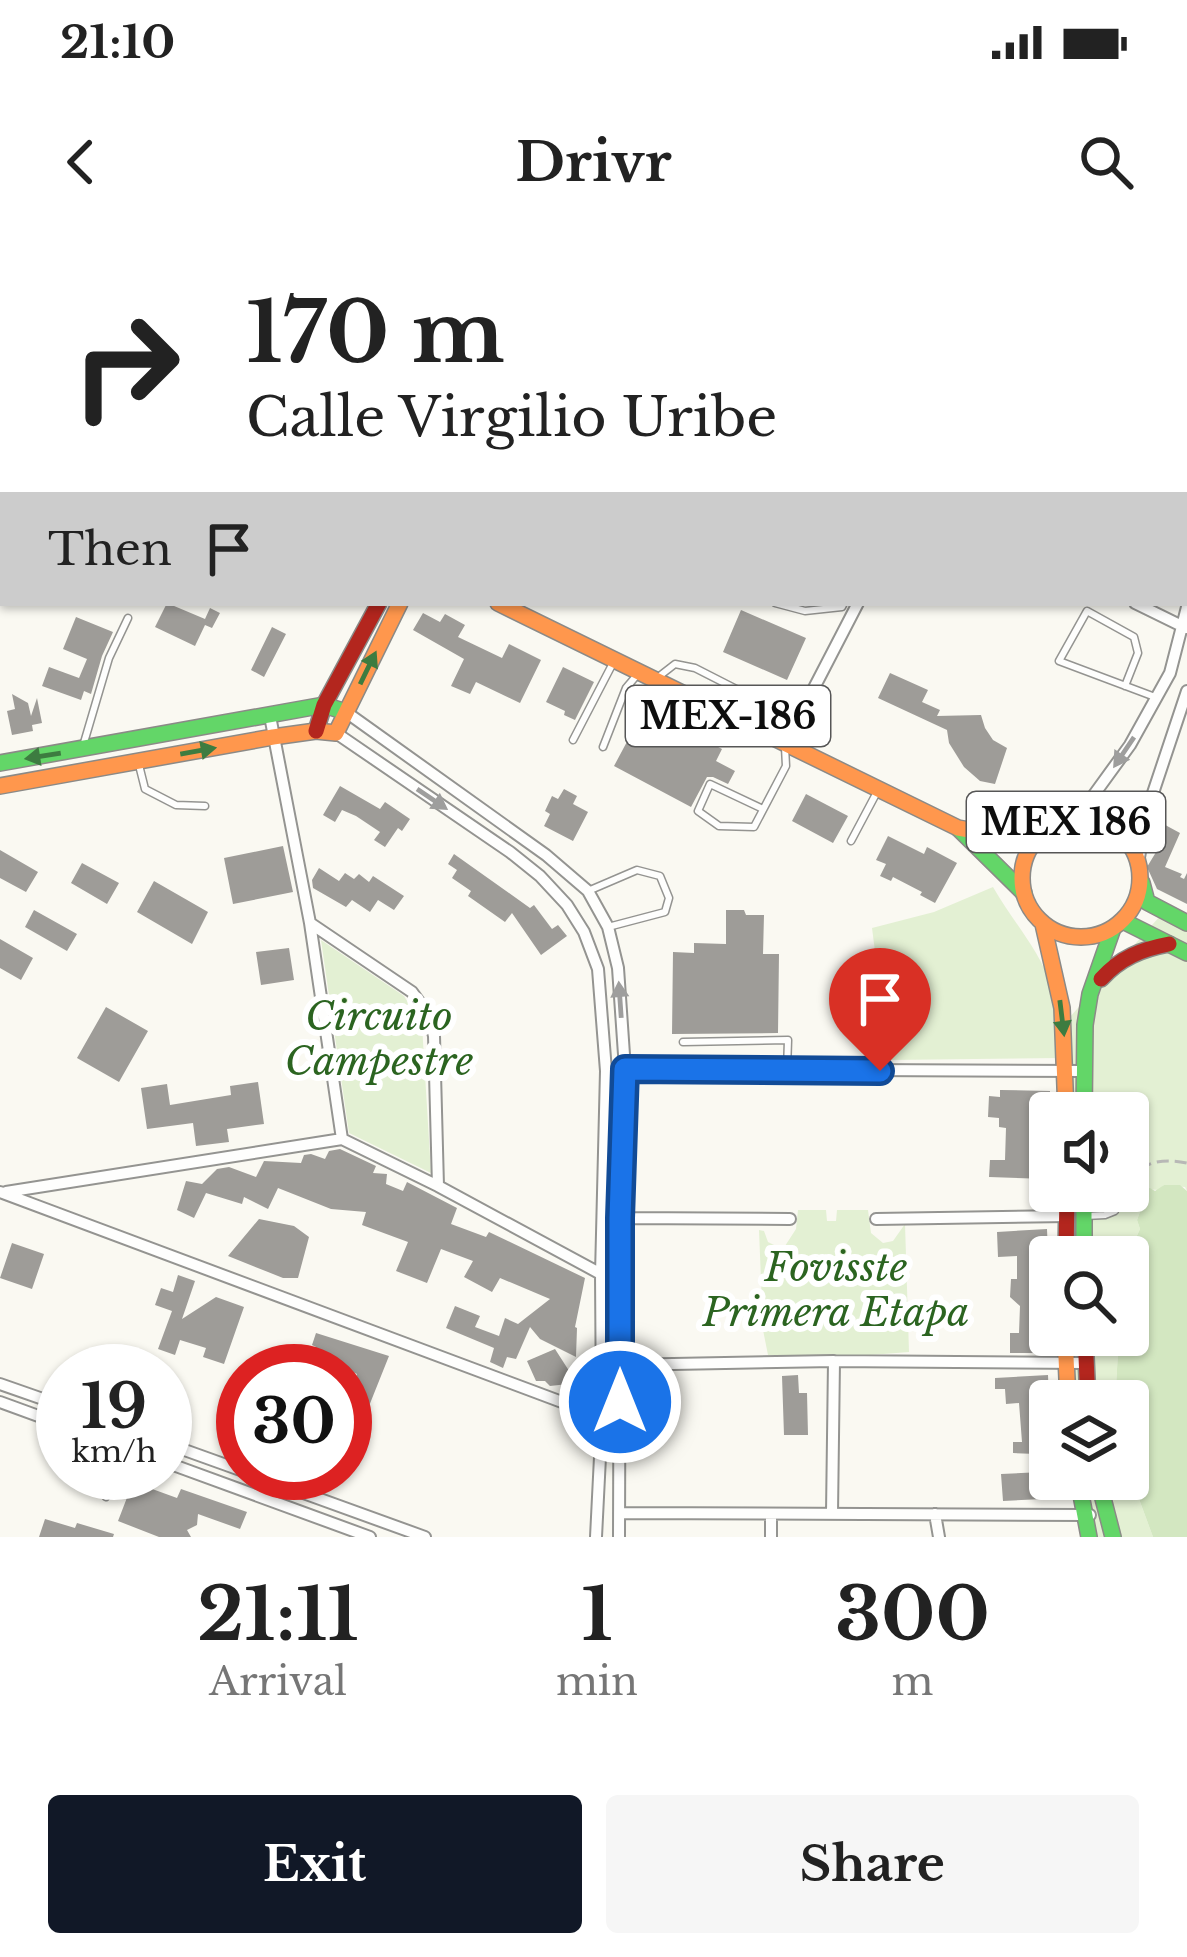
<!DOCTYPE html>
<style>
body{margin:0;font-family:"Libre Baskerville",serif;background:#f6f6f6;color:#222;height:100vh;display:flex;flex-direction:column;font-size:45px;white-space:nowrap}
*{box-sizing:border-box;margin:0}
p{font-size:39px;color:#767676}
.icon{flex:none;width:66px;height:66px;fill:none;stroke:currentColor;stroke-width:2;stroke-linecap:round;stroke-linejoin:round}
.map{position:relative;height:1297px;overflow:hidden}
.details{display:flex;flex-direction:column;background:#fff;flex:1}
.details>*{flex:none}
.guide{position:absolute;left:0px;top:0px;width:1188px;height:366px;box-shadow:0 3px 9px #0004;background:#fff;color:#222;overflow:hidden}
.controls{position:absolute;left:1029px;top:852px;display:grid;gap:24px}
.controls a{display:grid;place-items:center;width:120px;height:120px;border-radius:12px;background:#fff;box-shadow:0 3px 9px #0004;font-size:60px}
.speed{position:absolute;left:36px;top:1104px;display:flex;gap:24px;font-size:60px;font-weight:700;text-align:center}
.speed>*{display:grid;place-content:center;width:156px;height:156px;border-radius:50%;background:#fff;box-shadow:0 3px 9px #0004;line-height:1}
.speed small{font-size:30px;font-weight:400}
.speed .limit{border:18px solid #d22;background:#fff;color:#111}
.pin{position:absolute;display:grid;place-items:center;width:102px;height:102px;color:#fff;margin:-123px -51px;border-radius:50% 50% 50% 0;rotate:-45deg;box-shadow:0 0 12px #0007}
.pin .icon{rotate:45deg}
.me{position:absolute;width:132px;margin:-66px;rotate:0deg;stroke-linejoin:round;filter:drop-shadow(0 0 9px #0008)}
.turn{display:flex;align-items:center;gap:42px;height:252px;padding:0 48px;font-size:54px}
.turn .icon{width:156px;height:156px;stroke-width:2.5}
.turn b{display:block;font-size:84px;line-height:102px}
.then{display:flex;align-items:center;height:114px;padding:0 48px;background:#0003;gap:24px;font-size:45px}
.eta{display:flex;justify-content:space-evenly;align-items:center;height:204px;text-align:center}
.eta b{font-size:72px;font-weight:700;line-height:84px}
.cta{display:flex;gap:24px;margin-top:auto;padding:24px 48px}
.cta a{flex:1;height:138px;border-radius:12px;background:#111827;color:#fff;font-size:48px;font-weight:700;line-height:138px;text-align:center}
.cta a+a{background:#f6f6f6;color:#222}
.status{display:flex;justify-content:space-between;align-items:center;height:84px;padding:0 60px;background:#fff;direction:ltr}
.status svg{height:33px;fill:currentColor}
header{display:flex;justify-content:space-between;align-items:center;height:156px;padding:0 48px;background:#fff;font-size:54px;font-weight:700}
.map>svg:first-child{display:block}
.green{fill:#e3f0d3}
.forest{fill:#d3e7c1}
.building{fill:#9e9c98}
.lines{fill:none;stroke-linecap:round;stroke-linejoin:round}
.lane-casing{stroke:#949491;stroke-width:9}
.street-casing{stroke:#949491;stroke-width:14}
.fast-casing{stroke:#8b8a87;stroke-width:18}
.slow-casing{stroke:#8b8a87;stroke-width:18}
.jam-casing{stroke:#8b8a87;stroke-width:18}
.path{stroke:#b8b8b6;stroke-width:3;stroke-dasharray:12 6;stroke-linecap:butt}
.lane{stroke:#fefefd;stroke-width:6}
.street{stroke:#fefefd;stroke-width:10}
.fast{stroke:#63d668;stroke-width:15}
.slow{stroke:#ff974d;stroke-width:15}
.jam{stroke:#b3261e;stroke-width:15}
.oneway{fill:#3d7c40}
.oneway2{fill:#9e9e9d}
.route-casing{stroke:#114b97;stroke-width:30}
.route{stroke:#1a73e8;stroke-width:21}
.labels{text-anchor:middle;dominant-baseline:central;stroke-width:12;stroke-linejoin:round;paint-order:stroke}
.shield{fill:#fff;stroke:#565656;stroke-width:3}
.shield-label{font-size:36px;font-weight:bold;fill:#0e0e0e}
.park-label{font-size:39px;font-style:italic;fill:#2b6420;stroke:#fff}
</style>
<div class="status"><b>21:10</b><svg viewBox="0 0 49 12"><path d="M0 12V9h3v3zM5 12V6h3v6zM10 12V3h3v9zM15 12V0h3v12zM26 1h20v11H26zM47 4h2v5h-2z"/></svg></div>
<header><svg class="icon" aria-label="back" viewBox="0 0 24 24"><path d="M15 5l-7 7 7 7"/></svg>Drivr<svg class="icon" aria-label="search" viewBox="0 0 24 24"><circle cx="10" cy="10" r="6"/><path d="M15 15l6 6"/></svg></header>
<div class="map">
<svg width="1187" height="1297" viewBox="0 0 1187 1297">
<rect width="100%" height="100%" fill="#faf9f2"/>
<path class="green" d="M 993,647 C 1006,670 1023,691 1036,713 C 1050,736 1056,761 1061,787 L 1169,666 L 1187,674 L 1187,951 L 1185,947 L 1164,945 L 1159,950 L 1145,949 L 1139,957 L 1143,963 L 1137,980 L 1140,989 L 1127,1017 L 1064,1017 L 1063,951 L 1128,951 L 1128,873 L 1062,873 L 1060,818 L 889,820 L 872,688 L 934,672 Z
M 321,700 L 404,756 L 422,785 L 431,933 L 349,893 Z
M 798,970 L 826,970 L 827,981 L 836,981 L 837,970 L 868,970 L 871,993 L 883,1003 L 893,1001 L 905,984 L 909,1112 L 871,1115 L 768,1115 L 763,1090 L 759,990 L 764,991 L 768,1002 L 776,1006 L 785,1006 L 796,989 Z
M 1065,1095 L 1119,1095 L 1116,1146 L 1120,1161 L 1066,1161 Z
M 1128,1229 L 1153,1297 L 1091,1297 L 1079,1239 L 1128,1239 Z"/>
<path class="forest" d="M 476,0 L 1187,0 L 1187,295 L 1185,3 L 482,3 Z
M 1164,945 L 1180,945 L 1187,951 L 1187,1297 L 1153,1297 L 1128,1229 L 1128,1161 L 1120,1161 L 1116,1146 L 1119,1095 L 1128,1095 L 1127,1017 L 1140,989 L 1137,980 L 1143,963 L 1139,957 L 1145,949 L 1150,948 L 1155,951 Z"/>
<path class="building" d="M 167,363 L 205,379 L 210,368 L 220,373 L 212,388 L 205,385 L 195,406 L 155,387 Z
M 741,370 L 806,398 L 787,440 L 723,412 Z
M 423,373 L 440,382 L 445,374 L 465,385 L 458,397 L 502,418 L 509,404 L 541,420 L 520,463 L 476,442 L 470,454 L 451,446 L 464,419 L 413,390 Z
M 76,377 L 113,392 L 102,416 L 91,454 L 84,451 L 81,460 L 42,446 L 49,427 L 79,438 L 87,419 L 63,409 Z
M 272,387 L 286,394 L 264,437 L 251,430 Z
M 563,427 L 594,442 L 575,480 L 564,475 L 565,471 L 546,462 Z
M 890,433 L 928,450 L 922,462 L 940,470 L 937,476 L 981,475 L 985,488 L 993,500 L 1007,508 L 995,544 L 980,541 L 964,527 L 949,503 L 947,490 L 878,458 Z
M 12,454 L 28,463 L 31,476 L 37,458 L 42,483 L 32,485 L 33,491 L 12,495 L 7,471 L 15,469 Z
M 645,468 L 722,509 L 716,521 L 735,531 L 728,544 L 713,537 L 707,537 L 691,567 L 614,526 Z
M 340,546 L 380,569 L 385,562 L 410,579 L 402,591 L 398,588 L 385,607 L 374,600 L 380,592 L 356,576 L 342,570 L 335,582 L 323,575 Z
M 564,549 L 577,556 L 573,564 L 588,572 L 573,601 L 544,586 L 550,574 L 545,571 L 552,556 L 558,559 Z
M 806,554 L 848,576 L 833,603 L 792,581 Z
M 1156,580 L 1180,593 L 1165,627 L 1182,634 L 1180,637 L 1184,639 L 1187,633 L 1187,664 L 1157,649 L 1147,627 L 1164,599 L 1153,593 Z
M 888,596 L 924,614 L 927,607 L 957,623 L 935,663 L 920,655 L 922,652 L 893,637 L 891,641 L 880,636 L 886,624 L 876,620 Z
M 283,606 L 293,652 L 233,664 L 224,618 Z
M 0,610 L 38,632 L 26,652 L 0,638 Z
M 454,614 L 530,668 L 534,665 L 552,689 L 558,685 L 567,696 L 541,715 L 512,673 L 505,682 L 468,656 L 471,651 L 452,638 L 457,630 L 448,624 Z
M 82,623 L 119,643 L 107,664 L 71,643 Z
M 319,628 L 339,641 L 345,633 L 354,639 L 359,634 L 369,642 L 373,636 L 404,656 L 394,670 L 378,660 L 370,672 L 352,660 L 346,667 L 313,648 L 312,640 Z
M 154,641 L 208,672 L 192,704 L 137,672 Z
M 34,670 L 77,694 L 67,711 L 25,687 Z
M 726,670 L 744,670 L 746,675 L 764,675 L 763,714 L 779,714 L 778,793 L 672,794 L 673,712 L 694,713 L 694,703 L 726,704 Z
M 0,699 L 33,718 L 21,740 L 0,728 Z
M 289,708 L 294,740 L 261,745 L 256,712 Z
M 106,767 L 148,791 L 119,842 L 77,818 Z
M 258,842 L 264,884 L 227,889 L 229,902 L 196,906 L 193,883 L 147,889 L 141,848 L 167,844 L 170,865 L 231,855 L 230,846 Z
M 1000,850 L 1050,851 L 1047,939 L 989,937 L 990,920 L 1005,920 L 1006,888 L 999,887 L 999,878 L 988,877 L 989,856 L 1000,857 Z
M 340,909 L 376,926 L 373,933 L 387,934 L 386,944 L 403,951 L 407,942 L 457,968 L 451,984 L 486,997 L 489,992 L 585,1038 L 575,1087 L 577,1088 L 576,1117 L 540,1099 L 530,1087 L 516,1119 L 507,1117 L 503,1128 L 490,1122 L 494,1108 L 446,1088 L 455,1066 L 480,1076 L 475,1087 L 499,1096 L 505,1078 L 518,1084 L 550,1059 L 500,1038 L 492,1052 L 464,1037 L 473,1021 L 441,1009 L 427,1043 L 396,1031 L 408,1002 L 362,985 L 366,972 L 331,969 L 278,948 L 268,969 L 244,957 L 242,964 L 206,953 L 194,978 L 177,970 L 186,941 L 202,944 L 217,929 L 229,927 L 256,937 L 264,921 L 301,923 L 304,915 L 311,914 L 325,919 L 329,911 Z
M 259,979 L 294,986 L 309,997 L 298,1038 L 283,1038 L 228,1016 Z
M 1047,989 L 1048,1014 L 1040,1014 L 1040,1036 L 1047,1047 L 1047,1065 L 1039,1065 L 1038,1094 L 1052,1095 L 1051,1113 L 1010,1113 L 1010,1093 L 1019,1093 L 1020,1066 L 1010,1057 L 1011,1039 L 1017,1039 L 1017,1016 L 998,1017 L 997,992 Z
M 12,1003 L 44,1014 L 32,1049 L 0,1038 Z
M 178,1035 L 195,1041 L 182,1079 L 216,1057 L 244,1067 L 224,1124 L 203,1117 L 206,1108 L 180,1100 L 175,1115 L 158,1109 L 172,1071 L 155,1065 L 161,1048 L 173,1052 Z
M 316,1093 L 389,1116 L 363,1181 L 346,1175 L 348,1168 L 345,1167 L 345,1153 L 350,1154 L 357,1134 L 338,1125 L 335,1131 L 316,1125 L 318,1119 L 313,1117 L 316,1107 L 312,1105 Z
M 555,1109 L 573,1137 L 568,1144 L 550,1146 L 545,1141 L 536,1141 L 527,1121 Z
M 798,1135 L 799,1153 L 807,1153 L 808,1195 L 784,1195 L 782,1136 Z
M 1048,1135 L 1049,1162 L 1042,1162 L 1042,1184 L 1037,1185 L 1037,1214 L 1013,1213 L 1013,1202 L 1022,1202 L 1019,1163 L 1006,1164 L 1005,1149 L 995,1149 L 995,1138 Z
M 1042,1232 L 1043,1259 L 1003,1261 L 1001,1234 Z
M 133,1242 L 177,1258 L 181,1249 L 247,1272 L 240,1289 L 198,1274 L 197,1285 L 187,1290 L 191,1297 L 159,1297 L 118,1281 Z
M 45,1279 L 75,1288 L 77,1283 L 114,1294 L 113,1297 L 39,1297 Z"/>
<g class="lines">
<defs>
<path id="lane" d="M 775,363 L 805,371 L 842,367 L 844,363
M 657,438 L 675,424 L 695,428 L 797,480
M 1125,446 L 1138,413 L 1134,397 L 1087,371 L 1059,421 L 1155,457
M 573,500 L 613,423
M 83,506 L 109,418 L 128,378
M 603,507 L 626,448 L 637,435
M 139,525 L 145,549 L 176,565 L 205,566
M 763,569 L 710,544 L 698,571 L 719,586 L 754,587 L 786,526 L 785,507
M 851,601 L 877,552
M 588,651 L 637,630 L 660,636 L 669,658 L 665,672 L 608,687
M 683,802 L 788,800 L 787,830
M 1085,976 L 1105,975 L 1115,971 L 1114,951
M 106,1257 L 113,1233"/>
<path id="street" d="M 400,0 L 407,3
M 450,0 L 456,3
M 38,3 L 40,0
M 0,82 L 3,76
M 1135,363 L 1186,388
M 346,472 L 546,615 L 588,651 L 608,687 L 618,728 L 625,829 L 620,978 L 619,1297
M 270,476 L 310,683 L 342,899
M 336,493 L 510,612 L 540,636 L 567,665 L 584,692 L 598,729 L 606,831 L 601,1034 L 602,1177 L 596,1297
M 785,504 L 858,363
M 1060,583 L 1093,556 L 1130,505 L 1170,433 L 1187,367
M 1138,623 L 1148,568 L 1187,451
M 310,683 L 412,752 L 428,774 L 434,796 L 438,946
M 625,829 L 1084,831
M 0,952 L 602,1177
M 6,952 L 342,899 L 438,946 L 601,1034
M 620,978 L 790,979
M 876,979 L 1068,976
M 621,1125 L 834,1121 L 1086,1123
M 0,1144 L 63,1166
M 0,1162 L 63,1185
M 165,1203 L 243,1231
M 165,1222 L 370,1297
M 248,1233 L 425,1297
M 619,1273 L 1090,1275
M 832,1273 L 834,1121
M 935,1274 L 939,1297
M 771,1297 L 771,1274"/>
<path id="fast" d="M 0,119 L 3,121
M 0,523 L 324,465 L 346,472
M 959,589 L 1024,653
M 1142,643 L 1147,662 L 1187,683
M 1123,681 L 1187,713
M 1084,873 L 1085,785 L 1090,754 L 1113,688
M 1084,951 L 1084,1017
M 1078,1239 L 1089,1297
M 1098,1239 L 1113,1297"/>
<path id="slow" d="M 498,363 L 958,588 L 1004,596 L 1043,593
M 0,546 L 273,497 L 316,491 L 336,493 L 400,363
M1022 638a59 59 0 1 1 118 0a59 59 0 1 1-118 0Z
M 1043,684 L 1062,768 L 1066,873
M 1065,1095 L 1068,1161"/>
<path id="jam" d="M 316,491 L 324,465 L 379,363
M 1101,739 C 1120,718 1142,709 1169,704
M 1066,1017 L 1067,951
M 1085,1095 L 1088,1161"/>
</defs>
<use href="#lane" class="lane-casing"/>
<use href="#street" class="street-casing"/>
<use href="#fast" class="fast-casing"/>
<use href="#slow" class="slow-casing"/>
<use href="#jam" class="jam-casing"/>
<path class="path" d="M 1128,942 C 1142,921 1163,918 1187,923"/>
<use href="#lane" class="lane"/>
<use href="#street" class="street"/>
<use href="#fast" class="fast"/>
<use href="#slow" class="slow"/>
<use href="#jam" class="jam"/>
</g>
<defs><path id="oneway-solid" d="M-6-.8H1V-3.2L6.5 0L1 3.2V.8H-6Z" transform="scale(3)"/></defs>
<g class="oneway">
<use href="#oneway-solid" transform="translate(368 428) rotate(-64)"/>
<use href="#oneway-solid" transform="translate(198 511) rotate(-10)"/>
<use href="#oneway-solid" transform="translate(43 516) rotate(171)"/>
<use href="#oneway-solid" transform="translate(1062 778) rotate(83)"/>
</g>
<g class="oneway2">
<use href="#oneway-solid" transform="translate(1124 512) rotate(124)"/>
<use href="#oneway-solid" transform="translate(432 559) rotate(34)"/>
<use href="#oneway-solid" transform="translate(620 760) rotate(-94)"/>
</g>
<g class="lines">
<defs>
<path id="route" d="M 620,1162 L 620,978 L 625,829 L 880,831"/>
</defs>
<use href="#route" class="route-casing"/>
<use href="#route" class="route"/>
</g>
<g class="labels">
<g class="shield">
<rect x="626" y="446" width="204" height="60" rx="9"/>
<rect x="967" y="552" width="198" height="60" rx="9"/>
</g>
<g class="shield-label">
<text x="728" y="476">MEX-186</text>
<text x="1066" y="582">MEX 186</text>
</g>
<g class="park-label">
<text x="379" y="776">Circuito<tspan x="379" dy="45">Campestre</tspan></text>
<text x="836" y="1027">Fovisste<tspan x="836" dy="45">Primera Etapa</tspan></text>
</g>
</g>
</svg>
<div class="controls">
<a><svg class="icon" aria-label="sound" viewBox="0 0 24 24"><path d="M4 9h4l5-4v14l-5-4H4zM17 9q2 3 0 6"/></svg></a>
<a><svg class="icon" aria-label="search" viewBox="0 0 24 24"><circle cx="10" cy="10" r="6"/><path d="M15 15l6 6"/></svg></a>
<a><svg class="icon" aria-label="layers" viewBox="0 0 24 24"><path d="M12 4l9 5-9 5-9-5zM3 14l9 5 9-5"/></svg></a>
</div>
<div class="speed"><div>19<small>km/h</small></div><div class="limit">30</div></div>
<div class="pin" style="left:880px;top:831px;background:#d93025"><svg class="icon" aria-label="arrive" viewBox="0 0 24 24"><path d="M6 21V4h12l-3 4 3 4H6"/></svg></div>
<svg class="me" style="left:620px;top:1162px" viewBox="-20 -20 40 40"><circle r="17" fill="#1a73e8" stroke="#fff" stroke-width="3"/><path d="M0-11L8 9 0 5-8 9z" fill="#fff"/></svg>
<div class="guide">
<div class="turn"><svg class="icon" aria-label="right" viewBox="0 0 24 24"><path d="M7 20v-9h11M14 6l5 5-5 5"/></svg><div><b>170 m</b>Calle Virgilio Uribe</div></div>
<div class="then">Then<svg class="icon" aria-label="arrive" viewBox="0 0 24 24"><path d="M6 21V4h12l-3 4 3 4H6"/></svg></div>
</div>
</div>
<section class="details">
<div class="eta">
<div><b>21:11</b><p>Arrival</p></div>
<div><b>1</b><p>min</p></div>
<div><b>300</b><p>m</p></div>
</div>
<div class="cta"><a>Exit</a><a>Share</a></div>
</section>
